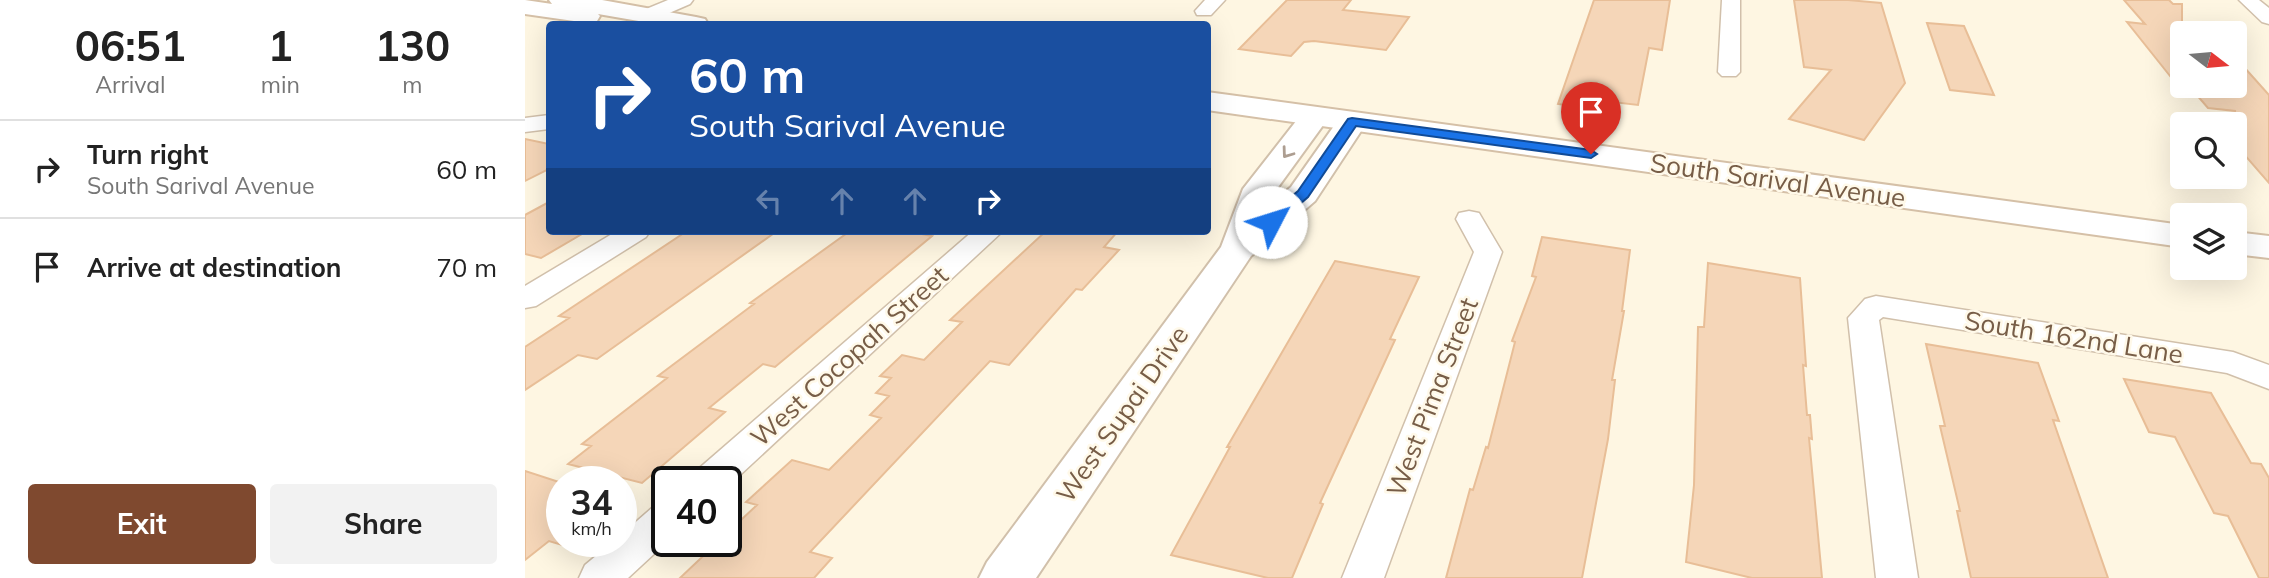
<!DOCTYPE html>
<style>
body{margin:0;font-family:Mulish,sans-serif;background:#f2f2f2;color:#222;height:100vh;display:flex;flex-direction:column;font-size:26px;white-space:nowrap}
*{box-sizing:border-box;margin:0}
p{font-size:23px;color:#767676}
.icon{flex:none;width:38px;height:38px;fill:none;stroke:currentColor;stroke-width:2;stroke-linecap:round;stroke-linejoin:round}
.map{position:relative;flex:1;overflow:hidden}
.sheet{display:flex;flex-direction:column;background:#fff;width:525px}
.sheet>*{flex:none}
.top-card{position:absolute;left:21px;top:21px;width:665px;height:214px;border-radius:7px;box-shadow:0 7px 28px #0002;background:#1a4fa0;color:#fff;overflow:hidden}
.needle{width:46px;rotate:106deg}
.controls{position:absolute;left:1645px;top:21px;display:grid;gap:14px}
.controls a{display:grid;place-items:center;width:77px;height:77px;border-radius:7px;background:#fff;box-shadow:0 7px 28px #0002;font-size:35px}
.speed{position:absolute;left:21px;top:466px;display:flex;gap:14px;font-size:35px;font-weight:700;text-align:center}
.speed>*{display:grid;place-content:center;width:91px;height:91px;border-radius:50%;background:#fff;box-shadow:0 7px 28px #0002;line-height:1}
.speed small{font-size:18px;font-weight:400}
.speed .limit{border:4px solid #111;border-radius:10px;background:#fff;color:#111}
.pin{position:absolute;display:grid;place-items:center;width:60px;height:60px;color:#fff;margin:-72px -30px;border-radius:50% 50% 50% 0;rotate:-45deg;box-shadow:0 0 7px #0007}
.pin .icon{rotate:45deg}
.me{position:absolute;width:77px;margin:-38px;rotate:50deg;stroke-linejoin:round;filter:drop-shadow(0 0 5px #0008)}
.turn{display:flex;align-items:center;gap:24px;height:147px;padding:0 28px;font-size:32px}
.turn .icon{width:91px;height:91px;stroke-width:2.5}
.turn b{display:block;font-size:49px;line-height:60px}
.lanes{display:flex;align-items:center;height:66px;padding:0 28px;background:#0003;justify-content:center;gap:35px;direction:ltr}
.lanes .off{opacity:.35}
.eta{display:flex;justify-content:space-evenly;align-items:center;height:119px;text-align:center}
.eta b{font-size:42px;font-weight:700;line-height:49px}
.cta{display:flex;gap:14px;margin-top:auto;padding:14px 28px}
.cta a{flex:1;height:80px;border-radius:7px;background:#7f492f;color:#fff;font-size:28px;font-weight:700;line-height:80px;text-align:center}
.cta a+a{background:#f2f2f2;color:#222}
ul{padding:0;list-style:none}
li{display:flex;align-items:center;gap:21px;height:98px;padding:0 28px;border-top:2px solid #e0e0e0}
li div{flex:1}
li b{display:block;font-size:26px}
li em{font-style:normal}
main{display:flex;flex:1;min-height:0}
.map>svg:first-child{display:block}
.building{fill:#f5d6b8;stroke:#e8be97;stroke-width:2}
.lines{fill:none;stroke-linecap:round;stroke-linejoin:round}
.minor-casing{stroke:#d1c0ab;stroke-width:3}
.tertiary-casing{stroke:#d1c0ab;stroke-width:4}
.secondary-casing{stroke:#d5c0a7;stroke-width:4}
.minor{fill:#fff;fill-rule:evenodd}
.tertiary{fill:#fff;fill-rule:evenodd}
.secondary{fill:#fff;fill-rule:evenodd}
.oneway{stroke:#ad9e91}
.route{fill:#1a73e8;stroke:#114b97;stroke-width:2}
.labels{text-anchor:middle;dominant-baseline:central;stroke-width:5;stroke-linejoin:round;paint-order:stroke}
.street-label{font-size:26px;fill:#775d47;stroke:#fff9e9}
</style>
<main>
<section class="sheet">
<div class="eta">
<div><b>06:51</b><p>Arrival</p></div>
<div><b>1</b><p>min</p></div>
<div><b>130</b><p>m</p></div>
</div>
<ul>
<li><svg class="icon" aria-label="right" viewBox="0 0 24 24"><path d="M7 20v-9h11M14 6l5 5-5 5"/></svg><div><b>Turn right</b><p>South Sarival Avenue</p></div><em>60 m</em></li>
<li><svg class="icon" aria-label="arrive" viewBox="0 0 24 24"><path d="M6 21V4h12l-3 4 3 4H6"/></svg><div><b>Arrive at destination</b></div><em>70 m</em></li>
</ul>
<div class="cta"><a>Exit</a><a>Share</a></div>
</section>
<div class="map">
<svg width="1744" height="578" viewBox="0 0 1744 578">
<rect width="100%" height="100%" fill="#fef6e2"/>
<path class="building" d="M 762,0 L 826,0 L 818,10 L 884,17 L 861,50 L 789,41 L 779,42 L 766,56 L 714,49 Z
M 1069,0 L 1145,0 L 1137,50 L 1124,48 L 1113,105 L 1071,100 L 1068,109 L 1033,104 Z
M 1269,0 L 1323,0 L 1356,3 L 1380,83 L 1339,140 L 1264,119 L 1306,70 L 1279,67 Z
M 1599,0 L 1644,0 L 1648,4 L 1657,4 L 1657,91 L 1602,22 L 1620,24 Z
M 1402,23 L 1439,26 L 1469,95 L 1425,90 Z
M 1710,57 L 1744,95 L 1744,183 L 1710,144 L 1710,111 L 1683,108 L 1664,86 L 1710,86 Z
M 0,139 L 24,144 L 24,169 L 0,181 Z
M 24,202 L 24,231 L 62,231 L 16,258 L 0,254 L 0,215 Z
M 162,231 L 252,231 L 72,359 L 53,355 L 0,390 L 0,347 L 44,318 L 34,316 Z
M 325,231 L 381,231 L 407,236 L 250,367 L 238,364 L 184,408 L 200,412 L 117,483 L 43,464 L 66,446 L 57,444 L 142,378 L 133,376 L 229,304 L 225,303 Z
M 521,231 L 593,231 L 579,247 L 594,250 L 557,290 L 551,289 L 484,365 L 465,361 L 285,552 L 307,558 L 289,578 L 155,578 L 194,541 L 201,541 L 201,534 L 232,505 L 221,502 L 267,460 L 304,470 L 356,418 L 345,415 L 364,396 L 351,393 L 366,378 L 355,376 L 377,355 L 399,360 L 437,322 L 425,320 Z
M 1017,237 L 1105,250 L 1097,311 L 1099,311 L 1087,380 L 1090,380 L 1083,439 L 1057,578 L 921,578 L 945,489 L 948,490 L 961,447 L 963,448 L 990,342 L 987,341 L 1011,277 L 1007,276 Z
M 810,261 L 894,277 L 865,339 L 870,340 L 795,503 L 798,504 L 767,578 L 743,578 L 646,555 L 705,447 L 702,447 Z
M 1183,263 L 1275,278 L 1281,366 L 1278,365 L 1282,415 L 1285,415 L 1287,439 L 1284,438 L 1297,578 L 1227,578 L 1161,562 L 1169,485 L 1173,327 L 1179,327 Z
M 1401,344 L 1513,363 L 1534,421 L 1528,420 L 1583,578 L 1446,578 L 1432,511 L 1435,511 L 1415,426 L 1420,426 Z
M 1599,379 L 1686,393 L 1726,463 L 1736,464 L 1744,478 L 1744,578 L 1734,578 L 1703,516 L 1689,513 L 1650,437 L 1624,432 Z
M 0,471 L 37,483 L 37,545 L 24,541 L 0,560 Z"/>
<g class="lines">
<defs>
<path id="minor" d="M 143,0 L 168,0 L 165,4 L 128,20 L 114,20 L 112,16 L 114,12 Z
M 680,0 L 700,0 L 686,15 L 672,15 L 670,11 Z
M 1197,0 L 1215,0 L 1215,72 L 1211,76 L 1197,76 L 1193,72 Z
M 1714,0 L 1734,0 L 1744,8 L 1744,24 L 1737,22 Z
M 24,115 L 24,129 L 0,132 L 0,118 Z
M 944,211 L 954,213 L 977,252 L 859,578 L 817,578 L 949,252 L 931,219 L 934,213 Z
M 92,231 L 125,231 L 121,237 L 11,306 L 0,308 L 0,286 Z
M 448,231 L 478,231 L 201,488 L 201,481 L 165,481 L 171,471 Z
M 1351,296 L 1708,352 L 1744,365 L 1744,389 L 1702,373 L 1358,317 L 1354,320 L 1393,578 L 1351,578 L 1323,318 L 1340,299 Z
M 142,502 L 143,541 L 103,578 L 54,578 L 60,565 L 89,541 L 96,541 L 96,535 L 128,507 Z"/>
<path id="tertiary" d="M 789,108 L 799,111 L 804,117 L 751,190 L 747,203 L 766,187 L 816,116 L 827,113 L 838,116 L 842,122 L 790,201 L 726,256 L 511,578 L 454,578 L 462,562 L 696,247 L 718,189 L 779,111 Z"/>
<path id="secondary" d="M 0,0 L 27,4 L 24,0 L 77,0 L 171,17 L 180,19 L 183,24 L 131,24 L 73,14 L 75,16 L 72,21 L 63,23 L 0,14 Z
M 682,92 L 1657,225 L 1657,247 L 682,110 Z
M 1710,232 L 1744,236 L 1744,258 L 1710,254 Z"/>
</defs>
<use href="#minor" class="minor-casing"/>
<use href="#tertiary" class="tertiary-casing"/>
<use href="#secondary" class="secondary-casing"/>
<use href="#minor" class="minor"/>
<use href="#tertiary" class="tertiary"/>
<use href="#secondary" class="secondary"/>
</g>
<defs><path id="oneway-chevron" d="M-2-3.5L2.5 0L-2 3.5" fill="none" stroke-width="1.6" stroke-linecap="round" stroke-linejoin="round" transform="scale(1.75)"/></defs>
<use class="oneway" href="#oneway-chevron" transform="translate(762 153) rotate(126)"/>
<path class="route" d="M 827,118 L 1066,150 L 1072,154 L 1066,158 L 831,126 L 783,197 L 751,225 L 741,225 L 739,222 L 741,218 L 773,191 L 823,119 Z"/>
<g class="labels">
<g class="street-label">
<text transform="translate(1253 180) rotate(8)">South Sarival Avenue</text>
<text transform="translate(1549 337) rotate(9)">South 162nd Lane</text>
<text transform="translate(324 356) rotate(-42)">West Cocopah Street</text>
<text transform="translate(907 397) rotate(-69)">West Pima Street</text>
<text transform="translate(597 414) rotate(-55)">West Supai Drive</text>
</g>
</g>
</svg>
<div class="controls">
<a><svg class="needle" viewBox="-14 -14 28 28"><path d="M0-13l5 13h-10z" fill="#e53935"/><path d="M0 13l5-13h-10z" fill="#767676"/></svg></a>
<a><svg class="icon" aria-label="search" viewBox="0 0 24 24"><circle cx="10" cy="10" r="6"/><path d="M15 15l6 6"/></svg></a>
<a><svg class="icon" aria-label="layers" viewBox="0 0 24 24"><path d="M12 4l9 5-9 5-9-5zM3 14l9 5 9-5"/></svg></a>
</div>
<div class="speed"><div>34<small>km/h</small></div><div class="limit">40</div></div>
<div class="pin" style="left:1066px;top:154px;background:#d93025"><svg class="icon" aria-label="arrive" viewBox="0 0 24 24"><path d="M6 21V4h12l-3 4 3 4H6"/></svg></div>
<svg class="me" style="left:746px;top:222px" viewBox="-20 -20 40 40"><circle r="19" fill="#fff"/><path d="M0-13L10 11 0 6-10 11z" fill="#1a73e8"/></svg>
<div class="top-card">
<div class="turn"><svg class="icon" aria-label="right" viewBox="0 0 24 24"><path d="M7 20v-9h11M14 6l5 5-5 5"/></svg><div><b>60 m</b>South Sarival Avenue</div></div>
<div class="lanes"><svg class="icon off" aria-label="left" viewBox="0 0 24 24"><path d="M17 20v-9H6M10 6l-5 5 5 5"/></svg><svg class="icon off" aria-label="ahead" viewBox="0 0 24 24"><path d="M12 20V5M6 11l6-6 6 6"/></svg><svg class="icon off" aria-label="ahead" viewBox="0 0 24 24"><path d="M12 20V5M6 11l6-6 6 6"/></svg><svg class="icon" aria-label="right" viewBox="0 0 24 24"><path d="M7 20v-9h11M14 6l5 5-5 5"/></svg></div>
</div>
</div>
</main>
